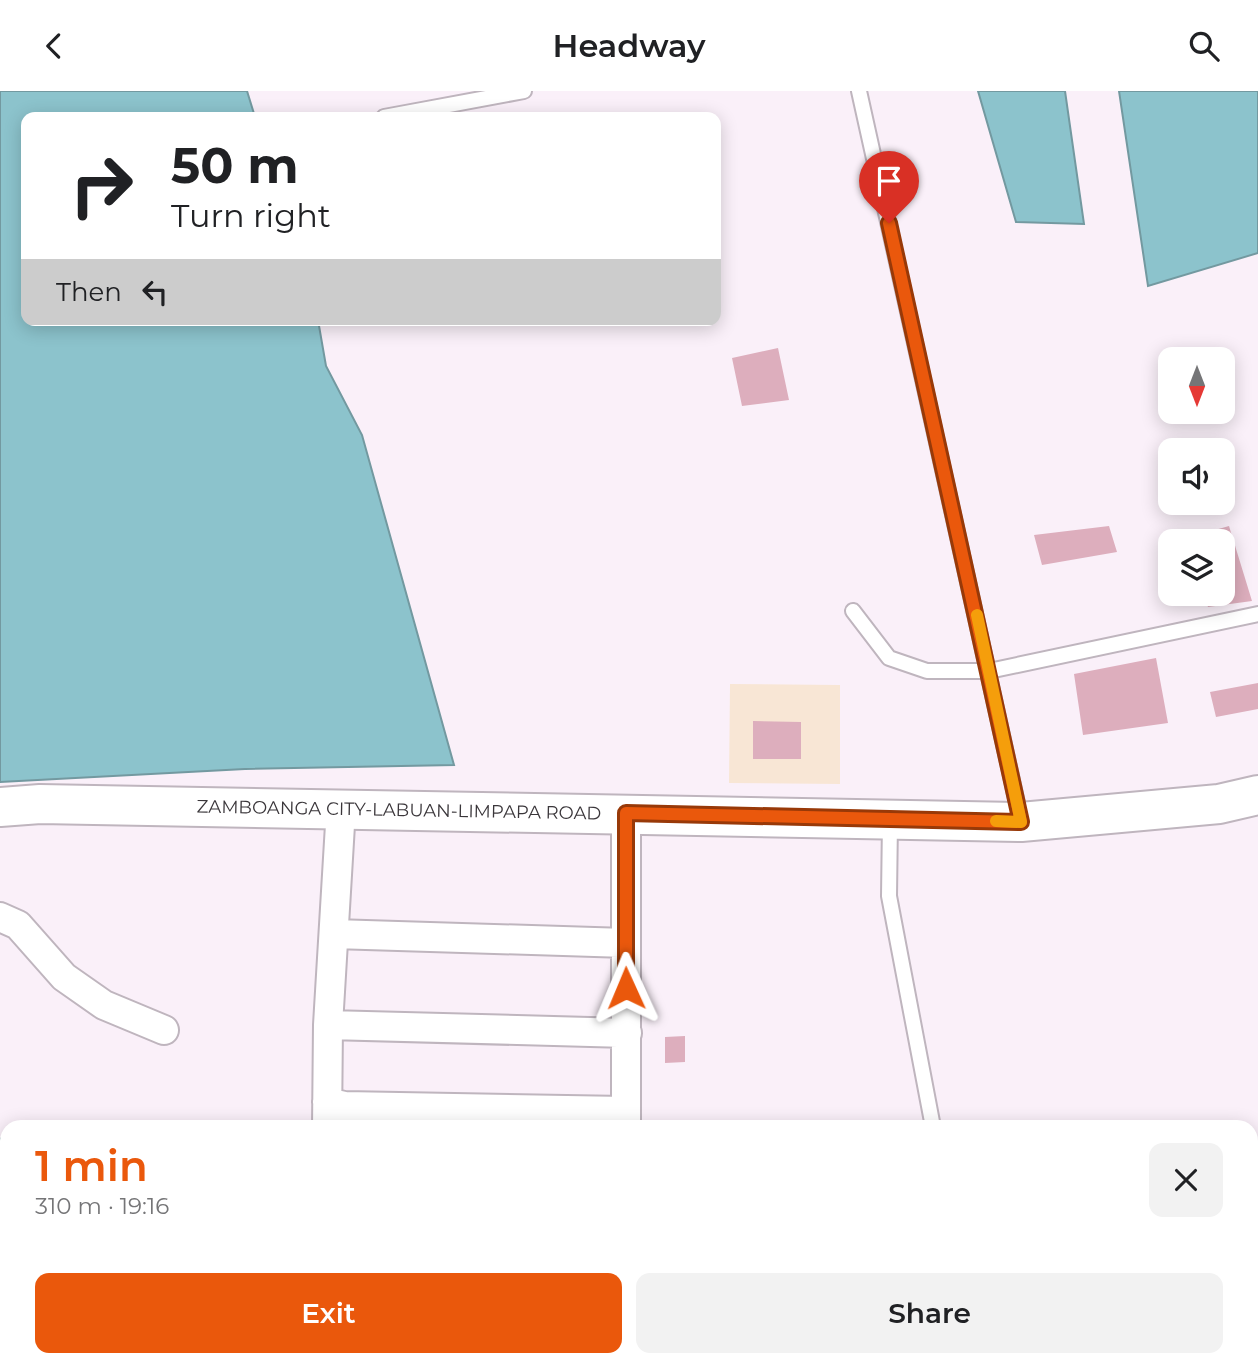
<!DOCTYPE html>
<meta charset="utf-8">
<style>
body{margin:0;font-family:Montserrat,sans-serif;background:#f2f2f2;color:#202124;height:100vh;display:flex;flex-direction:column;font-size:26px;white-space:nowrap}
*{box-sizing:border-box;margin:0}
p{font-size:23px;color:#757577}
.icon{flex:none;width:38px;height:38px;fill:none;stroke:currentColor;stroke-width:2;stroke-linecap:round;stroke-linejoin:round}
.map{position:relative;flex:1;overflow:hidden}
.details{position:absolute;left:0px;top:1029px;width:1258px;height:247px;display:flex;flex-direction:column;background:#fff;border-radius:21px 21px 0 0;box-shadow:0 4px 18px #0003}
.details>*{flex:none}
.top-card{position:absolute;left:21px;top:21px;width:700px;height:214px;border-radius:14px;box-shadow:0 4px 18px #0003;background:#fff;color:#202124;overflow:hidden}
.needle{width:46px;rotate:180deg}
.tools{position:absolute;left:1158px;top:256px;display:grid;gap:14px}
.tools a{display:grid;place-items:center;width:77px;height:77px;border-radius:14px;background:#fff;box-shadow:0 4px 18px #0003;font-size:35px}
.pin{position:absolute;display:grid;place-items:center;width:60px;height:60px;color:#fff;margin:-72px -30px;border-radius:50% 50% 50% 0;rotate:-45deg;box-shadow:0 0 7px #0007}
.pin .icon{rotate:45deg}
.me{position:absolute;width:77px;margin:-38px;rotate:359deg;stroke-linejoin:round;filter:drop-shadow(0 0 5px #0008)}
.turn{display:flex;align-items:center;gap:24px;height:147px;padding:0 35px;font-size:32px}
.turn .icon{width:91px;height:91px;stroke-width:2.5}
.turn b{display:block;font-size:49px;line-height:60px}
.then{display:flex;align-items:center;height:66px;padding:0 35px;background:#0003;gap:14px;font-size:26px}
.round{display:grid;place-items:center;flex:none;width:74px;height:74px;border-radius:14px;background:#f2f2f2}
.head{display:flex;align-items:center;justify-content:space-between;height:119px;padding:0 35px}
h1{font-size:42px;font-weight:600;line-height:52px;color:#ea580c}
.action{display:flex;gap:14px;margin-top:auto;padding:14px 35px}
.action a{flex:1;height:80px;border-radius:14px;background:#ea580c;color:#fff;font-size:28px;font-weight:600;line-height:80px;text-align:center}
.action a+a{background:#f2f2f2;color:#202124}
header{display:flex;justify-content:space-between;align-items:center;height:91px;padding:0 35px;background:#fff;font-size:32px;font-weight:600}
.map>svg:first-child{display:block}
.commercial{fill:#f8e6d5}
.water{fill:#8cc3cc;stroke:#7399a0;stroke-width:2}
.building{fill:#ddaebd}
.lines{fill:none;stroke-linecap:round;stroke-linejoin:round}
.lane-casing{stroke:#bfb5be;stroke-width:18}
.street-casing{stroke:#bfb5be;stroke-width:32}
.primary-casing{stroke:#bfb5be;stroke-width:42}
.lane{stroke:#fff;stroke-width:14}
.street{stroke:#fff;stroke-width:28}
.primary{stroke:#fff;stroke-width:38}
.route-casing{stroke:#983908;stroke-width:18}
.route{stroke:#ea580c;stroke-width:12}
.slow{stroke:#f59e0b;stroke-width:12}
.labels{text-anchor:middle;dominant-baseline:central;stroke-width:5;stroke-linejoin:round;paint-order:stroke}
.street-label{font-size:18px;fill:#3a363a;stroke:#fff}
</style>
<header><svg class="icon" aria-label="back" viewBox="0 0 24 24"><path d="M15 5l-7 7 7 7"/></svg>Headway<svg class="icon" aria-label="search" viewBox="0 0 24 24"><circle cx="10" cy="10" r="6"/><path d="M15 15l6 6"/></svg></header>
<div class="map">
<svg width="1258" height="1275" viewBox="0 0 1258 1275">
<rect width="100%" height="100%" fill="#faf0f9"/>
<path class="commercial" d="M 730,593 L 840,594 L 840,693 L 729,692 Z"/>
<path class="water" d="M 0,0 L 247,0 L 255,26 L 26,26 L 26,229 L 318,229 L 326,275 L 362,344 L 454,674 L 245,678 L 0,691 Z
M 978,0 L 1065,0 L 1084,133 L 1016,131 Z
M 1119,0 L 1258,0 L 1258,162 L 1148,195 Z
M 7,1040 L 7,1269 L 293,1269 L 330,1272 L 330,1275 L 0,1275 L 0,1049 Z"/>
<path class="building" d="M 778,257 L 789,309 L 742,315 L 732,267 Z
M 1109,435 L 1117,461 L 1042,474 L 1034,444 Z
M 1229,435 L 1252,510 L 1208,516 L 1203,502 L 1223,502 L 1223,450 L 1180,449 Z
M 1156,567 L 1168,632 L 1083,644 L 1074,583 Z
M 1258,592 L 1258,618 L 1216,626 L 1210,601 Z
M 753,630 L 801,631 L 801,668 L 753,668 Z
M 685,945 L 685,971 L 665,972 L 665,946 Z"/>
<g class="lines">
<defs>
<path id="lane" d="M 859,0 L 1021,730
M 384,26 L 524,0
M 853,520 L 889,567 L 927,580 L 989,580 L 1258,523
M 890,730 L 889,805 L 933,1036
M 1251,1209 L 1258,1208"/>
<path id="street" d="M 626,722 L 626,1036
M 0,826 L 18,834 L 64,886 L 104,914 L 164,939
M 334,843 L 626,852
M 328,934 L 627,942
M 327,1011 L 344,1015 L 625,1020
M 327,1036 L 328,934 L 341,717
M 471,1269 L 471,1275
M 620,1275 L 620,1269"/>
<path id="primary" d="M 0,716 L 40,713 L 1021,731 L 1219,713 L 1258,704"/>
</defs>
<use href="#lane" class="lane-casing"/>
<use href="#street" class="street-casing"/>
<use href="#primary" class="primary-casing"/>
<use href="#lane" class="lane"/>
<use href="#street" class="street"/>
<use href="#primary" class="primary"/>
</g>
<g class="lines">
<defs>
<path id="route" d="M 626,897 L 626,722 L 1021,731 L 889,132"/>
</defs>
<use href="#route" class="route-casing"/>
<use href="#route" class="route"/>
<path class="slow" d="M 977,524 L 1021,731 L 996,730"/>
</g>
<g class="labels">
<g class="street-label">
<text transform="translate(399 719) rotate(1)">ZAMBOANGA CITY-LABUAN-LIMPAPA ROAD</text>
</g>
</g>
</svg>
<div class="tools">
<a><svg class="needle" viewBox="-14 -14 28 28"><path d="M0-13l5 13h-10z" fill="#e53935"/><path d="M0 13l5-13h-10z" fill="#757577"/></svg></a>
<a><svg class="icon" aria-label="sound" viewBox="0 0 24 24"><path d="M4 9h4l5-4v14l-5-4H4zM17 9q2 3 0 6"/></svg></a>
<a><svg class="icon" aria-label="layers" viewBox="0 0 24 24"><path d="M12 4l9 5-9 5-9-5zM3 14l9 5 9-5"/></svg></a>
</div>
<div class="pin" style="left:889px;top:132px;background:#d93025"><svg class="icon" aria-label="arrive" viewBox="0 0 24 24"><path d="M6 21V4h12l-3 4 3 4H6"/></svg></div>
<svg class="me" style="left:626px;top:897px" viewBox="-20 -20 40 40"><path d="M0-17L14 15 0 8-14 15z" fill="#ea580c" stroke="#fff" stroke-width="4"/></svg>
<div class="top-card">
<div class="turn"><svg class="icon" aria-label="right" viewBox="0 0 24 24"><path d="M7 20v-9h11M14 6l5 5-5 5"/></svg><div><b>50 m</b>Turn right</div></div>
<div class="then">Then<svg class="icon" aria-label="left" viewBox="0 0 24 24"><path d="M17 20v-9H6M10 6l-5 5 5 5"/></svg></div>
</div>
<section class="details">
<div class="head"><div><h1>1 min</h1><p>310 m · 19:16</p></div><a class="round"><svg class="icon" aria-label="close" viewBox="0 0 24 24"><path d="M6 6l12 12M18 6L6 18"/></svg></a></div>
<div class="action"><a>Exit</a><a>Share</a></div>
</section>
</div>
